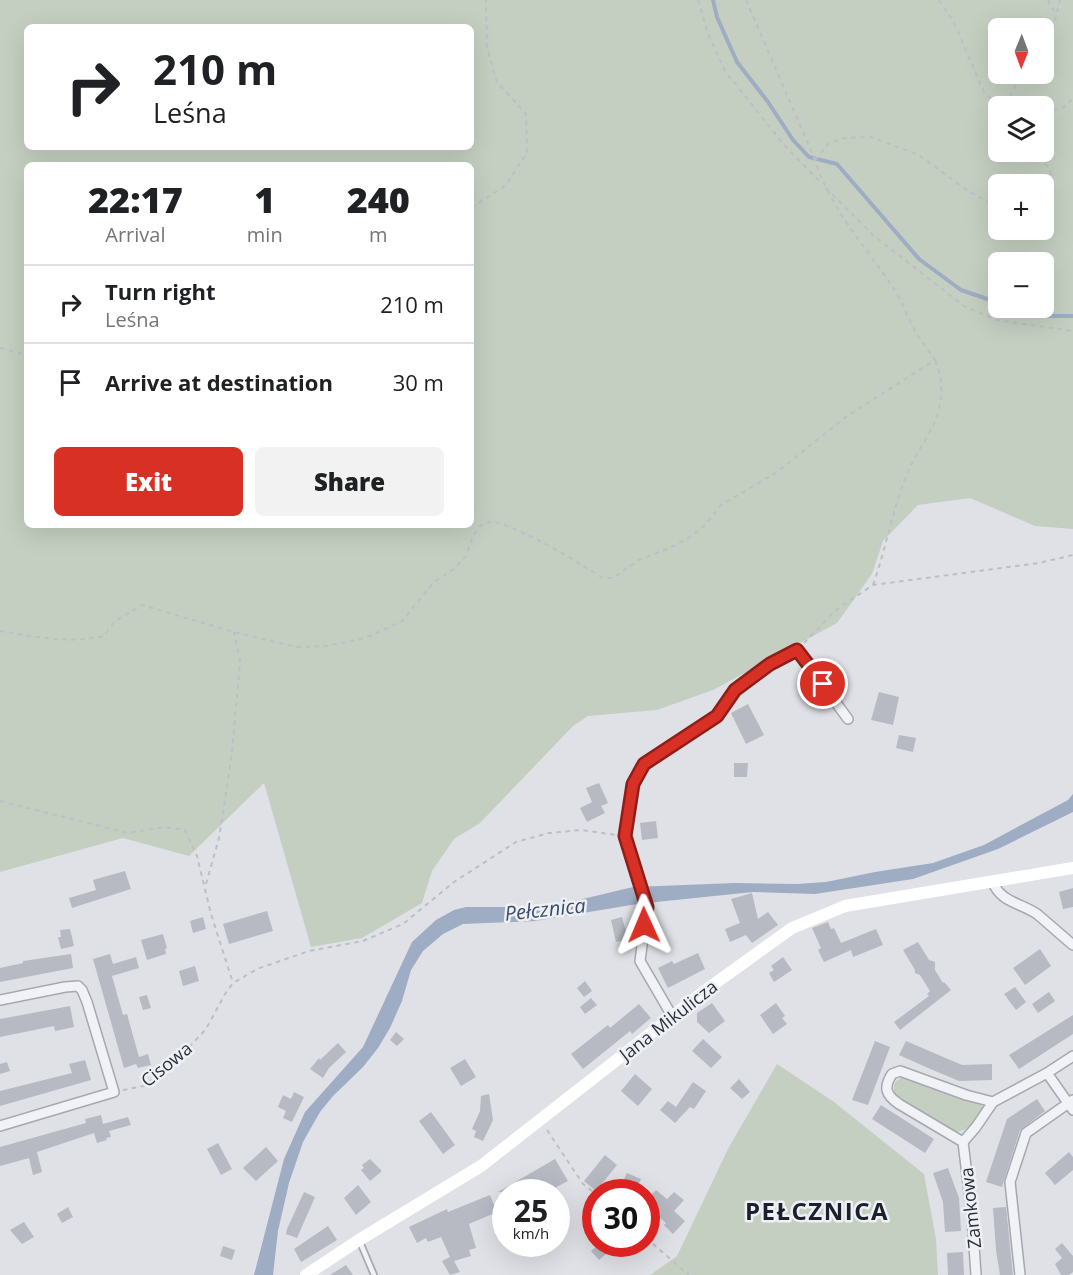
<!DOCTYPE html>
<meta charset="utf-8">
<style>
body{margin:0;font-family:"Open Sans",sans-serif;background:#f2f2f2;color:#202124;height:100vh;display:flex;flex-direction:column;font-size:22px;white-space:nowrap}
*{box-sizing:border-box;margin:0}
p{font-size:20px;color:#757577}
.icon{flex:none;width:33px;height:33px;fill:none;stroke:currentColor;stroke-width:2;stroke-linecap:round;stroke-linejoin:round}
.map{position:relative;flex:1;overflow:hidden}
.sheet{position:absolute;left:24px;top:162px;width:450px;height:366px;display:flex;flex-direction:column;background:#fff;border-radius:9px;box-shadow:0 6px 24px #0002}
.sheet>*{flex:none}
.guide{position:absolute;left:24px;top:24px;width:450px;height:126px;border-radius:9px;box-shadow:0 6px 24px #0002;background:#fff;color:#202124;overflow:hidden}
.needle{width:39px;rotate:181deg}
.buttons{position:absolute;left:988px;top:18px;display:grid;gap:12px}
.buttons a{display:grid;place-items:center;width:66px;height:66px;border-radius:9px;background:#fff;box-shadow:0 6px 24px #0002;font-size:30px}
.speed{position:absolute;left:492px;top:1179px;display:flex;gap:12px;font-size:30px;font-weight:700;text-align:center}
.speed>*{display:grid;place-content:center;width:78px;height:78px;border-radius:50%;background:#fff;box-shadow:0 6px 24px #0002;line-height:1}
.speed small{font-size:15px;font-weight:400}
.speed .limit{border:9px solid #d22;background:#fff;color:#111}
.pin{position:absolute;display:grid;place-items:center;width:51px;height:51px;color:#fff;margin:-26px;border:3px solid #fff;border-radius:50%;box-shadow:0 2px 6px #0007}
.me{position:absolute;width:66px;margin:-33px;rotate:359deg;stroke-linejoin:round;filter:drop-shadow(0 0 4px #0008)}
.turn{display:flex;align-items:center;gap:21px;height:126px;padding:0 30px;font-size:27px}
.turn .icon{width:78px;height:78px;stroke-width:2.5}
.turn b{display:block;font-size:42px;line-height:51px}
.eta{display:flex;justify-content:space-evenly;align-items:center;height:102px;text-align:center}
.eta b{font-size:36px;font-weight:800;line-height:42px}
.action{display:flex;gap:12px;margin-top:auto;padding:12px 30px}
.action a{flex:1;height:69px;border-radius:9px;background:#d93025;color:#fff;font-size:24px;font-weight:800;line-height:69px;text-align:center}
.action a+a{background:#f2f2f2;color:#202124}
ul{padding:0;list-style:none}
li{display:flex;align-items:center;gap:18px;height:78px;padding:0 30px;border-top:2px solid #e0e0e0}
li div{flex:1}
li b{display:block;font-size:22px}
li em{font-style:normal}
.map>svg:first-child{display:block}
.green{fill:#c4cfc1;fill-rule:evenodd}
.water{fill:#9eadc3}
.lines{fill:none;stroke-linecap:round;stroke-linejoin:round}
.stream{stroke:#9eadc3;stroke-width:4}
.building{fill:#b7bac3}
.lane-casing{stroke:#a5a8b0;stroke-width:8}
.street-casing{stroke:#a5a8b0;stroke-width:12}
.path{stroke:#bdbfc5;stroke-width:2;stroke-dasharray:4.5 4.5;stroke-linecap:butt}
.lane{stroke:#f1f2f5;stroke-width:4.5}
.street{stroke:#f1f2f5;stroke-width:9}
.secondary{stroke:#fff;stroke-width:12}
.route-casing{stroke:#8d1f18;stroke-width:15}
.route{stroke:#d93025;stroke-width:10}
.labels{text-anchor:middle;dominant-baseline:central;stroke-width:5;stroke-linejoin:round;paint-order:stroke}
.street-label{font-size:18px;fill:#2a2f3c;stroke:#eef0f4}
.water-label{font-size:20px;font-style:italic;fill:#384c6b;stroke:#eef0f4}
.district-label{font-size:24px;font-weight:bold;letter-spacing:1.5px;fill:#1c202d;stroke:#eef0f4}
</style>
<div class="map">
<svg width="1073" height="1275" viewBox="0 0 1073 1275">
<rect width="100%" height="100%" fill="#dfe1e7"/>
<path class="green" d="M 0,0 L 1073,0 L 1073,529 L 1035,526 L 970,498 L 918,505 L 883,541 L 872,574 L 837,623 L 713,690 L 657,710 L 588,716 L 573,726 L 480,823 L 454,839 L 432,871 L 422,903 L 362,938 L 311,947 L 264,783 L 189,856 L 123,838 L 0,872 ZM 27,27 L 471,27 L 471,147 L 27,147 ZM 999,28 L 1044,28 L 1044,74 L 999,74 ZM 999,106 L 1044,106 L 1044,152 L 999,152 ZM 27,165 L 471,165 L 471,525 L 27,525 ZM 999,184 L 1044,184 L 1044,230 L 999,230 ZM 999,262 L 1044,262 L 1044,308 L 999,308 Z
M 777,1064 L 834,1102 L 924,1174 L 936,1239 L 938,1275 L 650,1275 L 677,1256 L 728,1149 Z
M 907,1076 L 980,1104 L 983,1107 C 979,1121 968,1131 955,1132 L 896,1096 C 890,1084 896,1079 907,1076 Z"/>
<path class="water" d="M 1073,794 L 1073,812 L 998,849 L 913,879 L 815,894 L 753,892 L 637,904 L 535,921 L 463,924 L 443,934 L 423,951 L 411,970 L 402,1001 L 390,1028 L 378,1048 L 363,1067 L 333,1096 L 320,1112 L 303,1142 L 289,1183 L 278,1231 L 273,1275 L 254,1275 L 284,1159 L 305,1112 L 363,1047 L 412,942 L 436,920 L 454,910 L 466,907 L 542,907 L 566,903 L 633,887 L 735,883 L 797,884 L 826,882 L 875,872 L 933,863 L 984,845 L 1068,800 Z"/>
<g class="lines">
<path class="stream" d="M 713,0 L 717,17 L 737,62 L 768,102 L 793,140 L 809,157 L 837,164 L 919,259 L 961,290 L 999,303
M 1014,308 L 1049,316 L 1073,316"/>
</g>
<path class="building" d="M 879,692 L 899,697 L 893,725 L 871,720 Z
M 748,704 L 764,735 L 746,744 L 731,713 Z
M 899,735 L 916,738 L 913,752 L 896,748 Z
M 734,763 L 748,763 L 747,777 L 734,777 Z
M 599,783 L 608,803 L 601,806 L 605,813 L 587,822 L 580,808 L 592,802 L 586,788 Z
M 656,821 L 658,838 L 642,840 L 640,823 Z
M 125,871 L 131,889 L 72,908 L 69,898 L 96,890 L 93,880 Z
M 1073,888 L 1073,907 L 1063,909 L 1059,892 Z
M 752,893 L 758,919 L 768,912 L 778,925 L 752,943 L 746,935 L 730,942 L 725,929 L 740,923 L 731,899 Z
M 267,911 L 273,931 L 229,944 L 223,924 Z
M 203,917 L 206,929 L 193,933 L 190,921 Z
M 622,917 L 628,939 L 616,942 L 611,920 Z
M 828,922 L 831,929 L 834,928 L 841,943 L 876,929 L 883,945 L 853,957 L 851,950 L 824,962 L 818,950 L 821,948 L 812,928 Z
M 70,929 L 74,946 L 61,949 L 58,937 L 61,937 L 60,930 Z
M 163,934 L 167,948 L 165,949 L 166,954 L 147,960 L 141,940 Z
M 918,942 L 929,960 L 935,962 L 935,970 L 943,983 L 944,982 L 951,990 L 900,1030 L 894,1022 L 929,996 L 927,994 L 930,991 L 920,975 L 915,973 L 915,970 L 903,950 Z
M 1040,949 L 1051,966 L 1025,985 L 1013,968 Z
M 698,953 L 705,969 L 668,988 L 658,968 L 672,961 L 674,964 Z
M 71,954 L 73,968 L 0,982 L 0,968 L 23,963 L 23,961 Z
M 110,954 L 113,964 L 136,957 L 139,968 L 112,976 L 123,1015 L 127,1014 L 139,1057 L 148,1054 L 151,1065 L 138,1068 L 136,1064 L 124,1068 L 93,959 Z
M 783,957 L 792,970 L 774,982 L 769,973 L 774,970 L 771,966 Z
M 195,966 L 199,981 L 183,986 L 179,971 Z
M 585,981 L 592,991 L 584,997 L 577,988 Z
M 1015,987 L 1026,1002 L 1016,1010 L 1004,994 Z
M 1049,992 L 1055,1001 L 1038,1013 L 1032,1004 Z
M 147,995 L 151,1008 L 143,1010 L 139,997 Z
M 591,998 L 597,1005 L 585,1014 L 580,1007 Z
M 712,1003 L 725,1021 L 709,1033 L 697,1022 L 697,1013 Z
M 776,1003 L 785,1016 L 782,1018 L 787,1024 L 773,1034 L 760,1015 Z
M 639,1004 L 651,1018 L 632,1034 L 630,1031 L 583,1069 L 571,1054 L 608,1025 L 610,1028 Z
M 70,1006 L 74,1027 L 55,1031 L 54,1026 L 0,1037 L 0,1019 Z
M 1073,1015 L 1073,1034 L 1019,1069 L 1009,1055 Z
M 396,1032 L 404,1039 L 397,1046 L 390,1040 Z
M 703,1039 L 722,1057 L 711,1068 L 692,1051 Z
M 875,1041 L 890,1047 L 868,1105 L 852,1100 Z
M 906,1041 L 962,1065 L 992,1064 L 992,1080 L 959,1081 L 928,1068 L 899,1055 Z
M 338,1043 L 346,1052 L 329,1068 L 323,1078 L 310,1069 L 319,1058 L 320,1060 Z
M 465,1059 L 476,1077 L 461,1086 L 450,1068 Z
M 85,1060 L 91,1080 L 0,1106 L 0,1091 L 72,1073 L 69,1064 Z
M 7,1062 L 10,1071 L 0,1074 L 0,1064 Z
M 635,1074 L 652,1089 L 638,1106 L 621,1091 Z
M 739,1079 L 750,1092 L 742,1099 L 730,1088 Z
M 693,1082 L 706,1091 L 694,1109 L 690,1107 L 675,1123 L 660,1110 L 668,1101 L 676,1107 Z
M 294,1092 L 304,1097 L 292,1122 L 283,1118 L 286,1111 L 278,1107 L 283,1095 L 291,1099 Z
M 489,1094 L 493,1120 L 483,1141 L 474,1137 L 476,1131 L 472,1129 L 480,1111 L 481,1096 Z
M 1037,1099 L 1045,1111 L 1020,1130 L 1002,1187 L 986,1182 L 1007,1119 Z
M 881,1105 L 934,1139 L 925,1153 L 872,1119 Z
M 431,1112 L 455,1145 L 443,1154 L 419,1121 Z
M 101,1115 L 103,1124 L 128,1117 L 131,1125 L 109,1131 L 111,1137 L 106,1138 L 107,1140 L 97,1143 L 94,1133 L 37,1152 L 42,1172 L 33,1175 L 29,1158 L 0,1166 L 0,1147 L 86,1123 L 85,1119 Z
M 218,1143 L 232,1169 L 221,1175 L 207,1149 Z
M 266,1147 L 278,1161 L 256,1181 L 243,1168 Z
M 1069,1152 L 1073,1157 L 1073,1170 L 1055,1185 L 1045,1173 Z
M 605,1155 L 617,1165 L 596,1191 L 584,1181 Z
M 370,1159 L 382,1171 L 370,1181 L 361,1170 L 364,1168 L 362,1165 Z
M 555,1159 L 568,1181 L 547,1192 L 498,1192 Z
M 948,1168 L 959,1198 L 961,1231 L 945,1232 L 943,1202 L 933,1173 Z
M 627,1173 L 641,1179 L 635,1192 L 618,1192 Z
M 358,1185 L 371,1202 L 356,1215 L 344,1198 Z
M 656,1190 L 667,1199 L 674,1192 L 684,1200 L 674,1211 L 685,1221 L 673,1234 L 664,1225 L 666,1223 L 646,1205 L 646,1200 Z
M 304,1192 L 315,1197 L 297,1238 L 286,1234 L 287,1229 Z
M 490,1195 L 497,1212 L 469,1224 L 476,1248 L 469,1250 L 471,1256 L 454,1261 L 460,1272 L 450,1275 L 442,1261 L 450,1257 L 441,1237 L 428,1242 L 426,1238 L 417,1243 L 409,1227 L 447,1209 L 448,1212 Z
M 68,1207 L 73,1217 L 62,1223 L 57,1214 Z
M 1006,1207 L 1013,1275 L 1000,1275 L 996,1250 L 993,1208 Z
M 596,1214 L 596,1240 L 585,1220 Z
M 24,1222 L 34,1237 L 22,1244 L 10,1230 Z
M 328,1226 L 337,1240 L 301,1262 L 294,1249 Z
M 1062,1243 L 1073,1256 L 1073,1272 L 1069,1275 L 1061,1275 L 1055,1264 L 1062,1258 L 1055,1249 Z
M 599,1244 L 618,1244 L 599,1260 L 591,1251 Z
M 223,1246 L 235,1250 L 232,1260 L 220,1256 Z
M 963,1252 L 964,1275 L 948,1275 L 947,1253 Z
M 346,1265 L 353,1275 L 330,1275 Z"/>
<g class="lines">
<defs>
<path id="lane" d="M 360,1242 L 374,1275"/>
<path id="street" d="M 993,882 C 1000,902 1021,903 1037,914 C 1049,924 1061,935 1073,945
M 0,1000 L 65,987 L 78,986 L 82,990 L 87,1002 L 114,1092 L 0,1126
M 672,1016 L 640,961 L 647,907 L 625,836 L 632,784 L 644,764 L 718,716 L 735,691 L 770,664 L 797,650 L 848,719
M 1047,1073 L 1073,1110
M 963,1142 L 976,1127 L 993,1102
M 976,1275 L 972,1216 L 963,1142 L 899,1104 C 886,1095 883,1088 892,1074 L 900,1071 L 966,1095 L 993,1102 L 1047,1073 L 1073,1056
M 1020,1275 L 1010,1182 L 1026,1133 L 1073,1100"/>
</defs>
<use href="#lane" class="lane-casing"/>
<use href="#street" class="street-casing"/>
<path class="path" d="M 698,0 L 708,34 L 725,71 L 786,147 L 822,184
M 939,0 L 954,23 L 984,92 L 999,106
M 1048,0 L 1050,6 L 1057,13
M 1044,45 L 1051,37 L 1060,0
M 1009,106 L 1011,94 L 1021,74
M 1044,113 L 1064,107 L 1073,98
M 1031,152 C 1036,156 1046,162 1049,169 C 1056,181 1054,200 1051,213 L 1044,215
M 815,160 L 829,143 L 844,138 L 871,137 L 919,155 L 968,191 L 999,208
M 826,188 L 874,236 L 964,306 L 996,320 L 1073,331
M 471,208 L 505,186 L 527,153 L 526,114 L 497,82 L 487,48 L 486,0
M 0,348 L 27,355
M 873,585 C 887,546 893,505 910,467 C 918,450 936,426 939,409 C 943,392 942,376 935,360
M 0,631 C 38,637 65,644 104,636 L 114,622 L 142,605 L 234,632 L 296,647 L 326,646 L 357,640 L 370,636 L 402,621 L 434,582 L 454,569 L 466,556 L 473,536 L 480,526 L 493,521 C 533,534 567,556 603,578 L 613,578 L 639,560 L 667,549 L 689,538 L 704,526 L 721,505 L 777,472 L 847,416 L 935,360 C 929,351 922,343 917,334 C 908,319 903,303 894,289 C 866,247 830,209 815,160 L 746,0
M 804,643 L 836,610 L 873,585 L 1039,563 L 1073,555
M 0,801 L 128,833 L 165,827 L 185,830 L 197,856 L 211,914 L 233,983
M 206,884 L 219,838 L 232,753 L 240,661 L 234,632
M 123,1090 L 144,1086 L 178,1059 L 206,1029 L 225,994 L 233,983 L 257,969 L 309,951 L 363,941 L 403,924 L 454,882 L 516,842 L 549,833 L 581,830 L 617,835
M 547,1130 L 583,1184 L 596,1194
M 646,1238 L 689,1275"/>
<use href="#lane" class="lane"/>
<use href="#street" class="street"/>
<path class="secondary" d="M 306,1275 L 359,1240 L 481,1166 L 710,987 L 792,928 L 845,906 L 1073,868"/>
</g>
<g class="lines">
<defs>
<path id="route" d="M 644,925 L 647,907 L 625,836 L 633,784 L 644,764 L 717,716 L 735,690 L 770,664 L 797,650 L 823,684"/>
</defs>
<use href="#route" class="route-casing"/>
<use href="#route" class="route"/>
</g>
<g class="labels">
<g class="street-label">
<text transform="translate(668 1020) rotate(-38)">Jana Mikulicza</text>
<text transform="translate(166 1064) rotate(-39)">Cisowa</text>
<text transform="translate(970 1208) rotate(-96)">Zamkowa</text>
</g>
<g class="water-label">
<text transform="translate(545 909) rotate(-6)">Pełcznica</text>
</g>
<g class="district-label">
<text x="817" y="1210">PEŁCZNICA</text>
</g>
</g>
</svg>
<div class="buttons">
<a><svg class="needle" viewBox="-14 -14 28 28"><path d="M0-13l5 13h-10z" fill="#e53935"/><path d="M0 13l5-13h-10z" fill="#757577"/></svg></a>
<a><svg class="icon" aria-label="layers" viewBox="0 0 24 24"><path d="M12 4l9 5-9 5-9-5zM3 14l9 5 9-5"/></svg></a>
<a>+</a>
<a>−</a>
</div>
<div class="speed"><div>25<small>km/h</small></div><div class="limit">30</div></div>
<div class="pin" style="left:823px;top:684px;background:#d93025"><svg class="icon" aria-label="arrive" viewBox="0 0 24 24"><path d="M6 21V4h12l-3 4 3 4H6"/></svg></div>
<svg class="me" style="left:644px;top:925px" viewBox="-20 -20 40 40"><path d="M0-17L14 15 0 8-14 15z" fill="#d93025" stroke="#fff" stroke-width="4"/></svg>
<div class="guide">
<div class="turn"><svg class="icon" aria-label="right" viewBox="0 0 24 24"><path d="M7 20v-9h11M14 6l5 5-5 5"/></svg><div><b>210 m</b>Leśna</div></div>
</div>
<section class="sheet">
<div class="eta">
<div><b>22:17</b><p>Arrival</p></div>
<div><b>1</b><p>min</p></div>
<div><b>240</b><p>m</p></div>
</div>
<ul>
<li><svg class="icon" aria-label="right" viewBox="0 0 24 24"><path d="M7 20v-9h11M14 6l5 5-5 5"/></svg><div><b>Turn right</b><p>Leśna</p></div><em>210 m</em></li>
<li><svg class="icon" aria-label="arrive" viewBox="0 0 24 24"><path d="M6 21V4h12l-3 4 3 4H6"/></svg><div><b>Arrive at destination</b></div><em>30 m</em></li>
</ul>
<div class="action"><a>Exit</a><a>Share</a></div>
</section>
</div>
